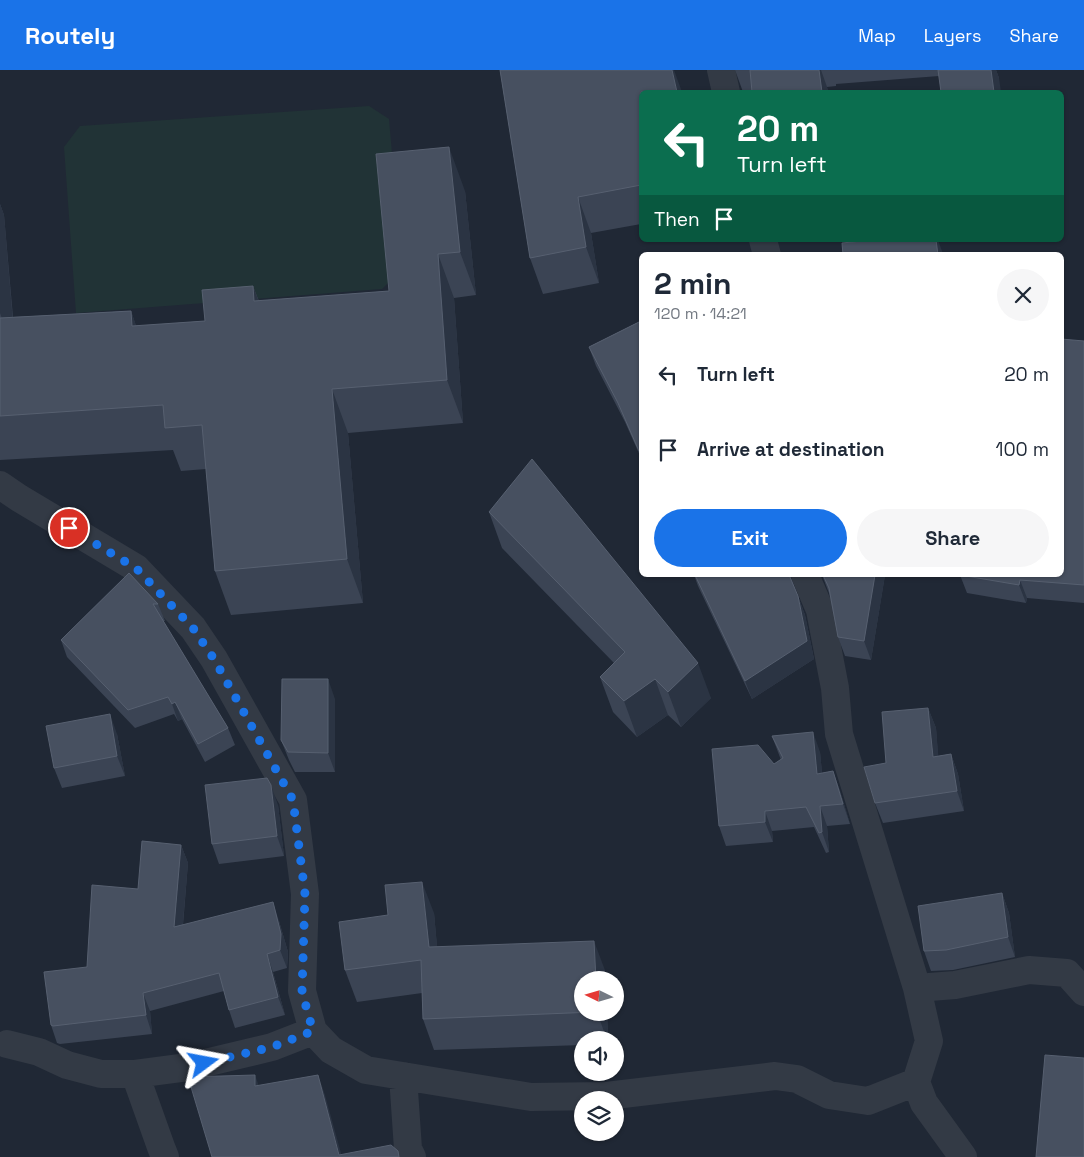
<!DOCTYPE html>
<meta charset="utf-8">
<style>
body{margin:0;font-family:"Space Grotesk",sans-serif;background:#f6f6f7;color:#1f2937;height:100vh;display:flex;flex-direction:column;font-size:19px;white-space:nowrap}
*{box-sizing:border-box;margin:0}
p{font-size:16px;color:#747a83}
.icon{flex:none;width:28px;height:28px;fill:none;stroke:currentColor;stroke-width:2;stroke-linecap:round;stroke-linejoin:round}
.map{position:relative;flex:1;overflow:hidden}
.panel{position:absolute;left:639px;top:182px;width:425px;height:325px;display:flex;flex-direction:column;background:#fff;border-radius:8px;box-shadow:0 1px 4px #0004}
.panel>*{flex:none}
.hud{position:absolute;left:639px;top:20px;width:425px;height:152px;border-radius:8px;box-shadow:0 1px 4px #0004;background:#0b6e4f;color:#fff;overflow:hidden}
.needle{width:32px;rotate:275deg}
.fabs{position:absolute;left:574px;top:901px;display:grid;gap:10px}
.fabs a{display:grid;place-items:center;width:50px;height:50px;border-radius:50%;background:#fff;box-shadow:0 1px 4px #0004;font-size:25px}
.pin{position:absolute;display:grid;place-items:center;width:42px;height:42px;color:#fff;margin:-21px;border:2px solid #fff;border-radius:50%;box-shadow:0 1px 5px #0007}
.me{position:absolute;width:55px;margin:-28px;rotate:77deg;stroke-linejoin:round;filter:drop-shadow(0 0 4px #0008)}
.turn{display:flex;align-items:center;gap:18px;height:105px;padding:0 15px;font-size:22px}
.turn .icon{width:65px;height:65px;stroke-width:2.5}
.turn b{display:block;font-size:35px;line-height:42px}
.then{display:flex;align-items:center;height:48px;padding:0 15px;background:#0003;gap:10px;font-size:19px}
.round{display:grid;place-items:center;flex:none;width:52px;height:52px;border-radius:26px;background:#f6f6f7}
.headline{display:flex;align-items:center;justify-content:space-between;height:85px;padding:0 15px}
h1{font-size:30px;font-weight:800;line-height:38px}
.button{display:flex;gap:10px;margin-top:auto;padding:10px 15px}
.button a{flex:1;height:58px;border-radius:30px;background:#1a73e8;color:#fff;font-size:20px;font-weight:800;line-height:58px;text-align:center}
.button a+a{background:#f6f6f7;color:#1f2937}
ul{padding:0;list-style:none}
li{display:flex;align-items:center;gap:15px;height:75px;padding:0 15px}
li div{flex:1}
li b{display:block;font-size:19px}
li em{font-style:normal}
header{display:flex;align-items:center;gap:30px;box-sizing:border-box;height:70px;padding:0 25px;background:#1a73e8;color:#fff}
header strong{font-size:24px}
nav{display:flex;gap:28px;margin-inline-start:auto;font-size:18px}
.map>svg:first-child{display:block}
.green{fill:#213336}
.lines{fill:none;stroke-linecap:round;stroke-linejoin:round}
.minor{stroke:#333a45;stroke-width:28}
.wall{fill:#3b4454}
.shaded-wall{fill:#2b3443}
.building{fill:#475060;stroke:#576070}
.route{stroke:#1a73e8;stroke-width:9;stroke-dasharray:0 16.2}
</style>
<header>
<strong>Routely</strong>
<nav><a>Map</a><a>Layers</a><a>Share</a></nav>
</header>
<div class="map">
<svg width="1084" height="1087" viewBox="0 0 1084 1087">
<rect width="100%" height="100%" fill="#202835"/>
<path class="green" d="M 369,36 L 389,49 L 402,199 L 382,219 L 76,243 L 64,77 L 80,56 Z"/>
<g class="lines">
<path class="minor" d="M 721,0 L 726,22
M 763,170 L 767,185
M 0,415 L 19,428 L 136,498 L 193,558 L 214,589 L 293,730 L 305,824 L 302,921 L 313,961 L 331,980 L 366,1000 L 531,1027 L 606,1026 L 775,1006 L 797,1009 L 829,1025 L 868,1031 L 916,1012
M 805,505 L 820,540 L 835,618 L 839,664 L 917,918 L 929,971 L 916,1012 L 924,1033 L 963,1087
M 917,918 L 955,915 L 1029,900 L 1067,903 L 1084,922
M 7,974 L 39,982 L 67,995 L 101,1004 L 135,1004 L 188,997 L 272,977 L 313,961
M 135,1004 L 161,1077 L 165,1087
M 403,1006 L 408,1079 L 412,1087"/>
</g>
<path class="wall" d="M 500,0 L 681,19 L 641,22 L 641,154 L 591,163 L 599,213 L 543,224 L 530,188 Z
M 735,0 L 996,0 L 999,8 L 939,6 L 836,14 L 836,16 L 827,17 L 828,22 L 743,22 Z
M 465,121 L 476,225 L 454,228 L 463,353 L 348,363 L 363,533 L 231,545 L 215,501 L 206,399 L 181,401 L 173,380 L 0,390 L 0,134 L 4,145 L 13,247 L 131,241 L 136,256 L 205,251 L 253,216 L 259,231 L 389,221 Z
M 641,251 L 641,388 L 625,352 L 596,296 L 589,277 Z
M 1084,271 L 1084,533 L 1027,528 L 1026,533 L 967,523 L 960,505 L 959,505 L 1061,505 Z
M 489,442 L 711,628 L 681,657 L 668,645 L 637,667 L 613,642 L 600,607 L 614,593 L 502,478 Z
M 129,503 L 158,534 L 165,551 L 163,551 L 228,658 L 235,675 L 205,692 L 182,649 L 178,651 L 174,644 L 135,658 L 67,587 L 61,570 Z
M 694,505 L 790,505 L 805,545 L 814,589 L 752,629 L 698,516 Z
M 822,505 L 885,505 L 871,590 L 845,586 L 838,567 L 829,523 Z
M 335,629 L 335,702 L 295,702 L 289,690 L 281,670 Z
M 928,638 L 936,658 L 938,686 L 951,684 L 958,704 L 964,741 L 883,753 L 875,733 L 886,693 Z
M 117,664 L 125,706 L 62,718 L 54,698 Z
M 772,666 L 820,682 L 822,703 L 833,701 L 840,721 L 850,754 L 827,756 L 829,782 L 826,783 L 814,757 L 772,761 L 773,772 L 726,776 L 719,756 L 774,694 L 781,690 Z
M 278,735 L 284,786 L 219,794 L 212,774 Z
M 181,775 L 188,793 L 183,855 L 279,851 L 288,882 L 287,898 L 273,902 L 285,945 L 235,958 L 229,940 L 224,921 L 150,941 L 152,964 L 60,974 L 57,973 L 51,955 L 87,897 L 138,819 Z
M 1002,823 L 1009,843 L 1015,887 L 953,900 L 931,901 L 924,881 Z
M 434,843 L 437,877 L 606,903 L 582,942 L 607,942 L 608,970 L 582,970 L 582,975 L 434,980 L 423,949 L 422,923 L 357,932 L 345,900 Z"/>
<path class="shaded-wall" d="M 672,0 L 674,0 L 682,22 L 677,22 Z
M 819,0 L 821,0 L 827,17 L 828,22 L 822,22 Z
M 991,0 L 996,0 L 999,8 L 1001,22 L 994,22 Z
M 449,77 L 465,121 L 476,225 L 460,182 Z
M 578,127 L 591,163 L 599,213 L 586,177 Z
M 0,134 L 4,145 L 16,288 L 0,243 Z
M 936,170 L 938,170 L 942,181 L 943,185 L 938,185 Z
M 438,184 L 454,228 L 463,353 L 447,310 Z
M 253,216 L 269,259 L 254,231 Z
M 131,241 L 146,284 L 132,256 Z
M 332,319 L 348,363 L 363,533 L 347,489 Z
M 875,505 L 885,505 L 871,590 L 864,571 Z
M 1020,510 L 1027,528 L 1026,533 L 1019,515 Z
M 798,526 L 805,545 L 814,589 L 752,629 L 745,611 Z
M 698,593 L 711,628 L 681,657 L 668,622 Z
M 328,609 L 335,629 L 335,702 L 328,683 Z
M 655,609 L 668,645 L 637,667 L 624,631 Z
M 175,632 L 182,649 L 178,651 L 172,634 Z
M 928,638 L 936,658 L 940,706 L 933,687 Z
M 110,644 L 117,664 L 125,706 L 117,686 Z
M 813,662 L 820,682 L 824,724 L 817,704 Z
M 951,684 L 958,704 L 964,741 L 957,721 Z
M 833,701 L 840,721 L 850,754 L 843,734 Z
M 271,715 L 278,735 L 284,786 L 277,766 Z
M 820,736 L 827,756 L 829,782 L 822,762 Z
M 765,741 L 772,761 L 773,772 L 765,752 Z
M 181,775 L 188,793 L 181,875 L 174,857 Z
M 422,812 L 434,843 L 440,909 L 429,877 Z
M 1002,823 L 1009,843 L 1015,887 L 1008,867 Z
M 273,832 L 279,851 L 288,882 L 287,898 L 280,880 Z
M 594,871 L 606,903 L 606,910 L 596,910 Z
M 267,884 L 273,902 L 285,945 L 278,927 Z
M 143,923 L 150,941 L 152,964 L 146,945 Z
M 597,942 L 607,942 L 608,970 L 607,970 Z
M 255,1005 L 262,1025 L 255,1016 Z
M 318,1005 L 325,1025 L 342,1087 L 340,1087 Z"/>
<path class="building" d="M 500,0 L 672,0 L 677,22 L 641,22 L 641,115 L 578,127 L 586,177 L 530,188 Z
M 750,0 L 819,0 L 822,22 L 752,22 Z
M 938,0 L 991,0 L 994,22 L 941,22 Z
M 449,77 L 460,182 L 438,184 L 447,310 L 332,319 L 347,489 L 215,501 L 202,355 L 165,358 L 163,335 L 0,346 L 0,248 L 131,241 L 132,256 L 205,251 L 202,220 L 253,216 L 254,231 L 389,221 L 376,84 Z
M 872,170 L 936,170 L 938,185 L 843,185 L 842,173 Z
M 641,251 L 641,380 L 639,381 L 618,333 L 589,277 Z
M 1061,269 L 1084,271 L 1084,515 L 1020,510 L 1019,515 L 960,505 L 1061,505 Z
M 532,389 L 698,593 L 668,622 L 655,609 L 624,631 L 600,607 L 625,582 L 489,442 Z
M 129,503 L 158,534 L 153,534 L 228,658 L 198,674 L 175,632 L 172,634 L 168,627 L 128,640 L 61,570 Z
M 695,505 L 789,505 L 798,526 L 807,571 L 745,611 Z
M 823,505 L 875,505 L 864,571 L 838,567 L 829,518 Z
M 282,609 L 328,609 L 328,683 L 288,682 L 281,670 Z
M 928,638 L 933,687 L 951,684 L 957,721 L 875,733 L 864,697 L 886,693 L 882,642 Z
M 110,644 L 117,686 L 54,698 L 46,656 Z
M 813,662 L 817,704 L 833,701 L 843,734 L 820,736 L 822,762 L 819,763 L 806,737 L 765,741 L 765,752 L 719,756 L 712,679 L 758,675 L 774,694 L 783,688 L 772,666 Z
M 267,708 L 271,715 L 277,766 L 212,774 L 205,715 Z
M 142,771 L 181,775 L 174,857 L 273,832 L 281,864 L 280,880 L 267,884 L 278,927 L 229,940 L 219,903 L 143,923 L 146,945 L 53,956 L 51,955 L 44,902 L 87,897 L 92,815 L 138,819 Z
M 422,812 L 429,877 L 594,871 L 596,910 L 582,910 L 582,942 L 594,942 L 423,949 L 421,890 L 345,900 L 339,852 L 388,845 L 385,815 Z
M 1002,823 L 1008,867 L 946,880 L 924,881 L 918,836 Z
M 1045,985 L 1084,988 L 1084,1087 L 1036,1087 Z
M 255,1005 L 255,1016 L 318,1005 L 339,1085 L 391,1075 L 398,1081 L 399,1087 L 212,1087 L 188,1007 Z"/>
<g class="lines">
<path class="route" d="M 69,458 L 136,498 L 193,558 L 214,589 L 293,730 L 305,824 L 302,922 L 313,961 L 272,977 L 204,993"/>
</g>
</svg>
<div class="fabs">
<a><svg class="needle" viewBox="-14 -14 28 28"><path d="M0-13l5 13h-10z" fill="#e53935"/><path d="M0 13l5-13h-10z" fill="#747a83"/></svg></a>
<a><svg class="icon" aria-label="sound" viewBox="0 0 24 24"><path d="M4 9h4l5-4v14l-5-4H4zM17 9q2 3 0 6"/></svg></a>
<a><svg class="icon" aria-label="layers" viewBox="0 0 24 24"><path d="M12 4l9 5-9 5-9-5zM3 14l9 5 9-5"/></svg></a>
</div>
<div class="pin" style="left:69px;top:458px;background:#d93025"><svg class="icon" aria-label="arrive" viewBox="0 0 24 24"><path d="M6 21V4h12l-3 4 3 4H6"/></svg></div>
<svg class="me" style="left:204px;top:993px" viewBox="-20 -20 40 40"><path d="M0-17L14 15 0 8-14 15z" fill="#1a73e8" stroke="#fff" stroke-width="4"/></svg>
<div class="hud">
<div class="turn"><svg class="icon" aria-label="left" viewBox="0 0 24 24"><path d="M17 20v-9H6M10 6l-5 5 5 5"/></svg><div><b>20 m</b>Turn left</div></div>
<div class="then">Then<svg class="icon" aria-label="arrive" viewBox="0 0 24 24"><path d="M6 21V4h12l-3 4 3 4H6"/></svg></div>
</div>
<section class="panel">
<div class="headline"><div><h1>2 min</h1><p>120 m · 14:21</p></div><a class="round"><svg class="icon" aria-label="close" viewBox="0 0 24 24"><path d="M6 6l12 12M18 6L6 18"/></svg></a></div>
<ul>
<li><svg class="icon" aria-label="left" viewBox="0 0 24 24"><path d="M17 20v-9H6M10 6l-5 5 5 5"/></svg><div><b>Turn left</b></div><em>20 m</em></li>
<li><svg class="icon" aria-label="arrive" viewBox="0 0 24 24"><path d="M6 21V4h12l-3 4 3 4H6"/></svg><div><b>Arrive at destination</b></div><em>100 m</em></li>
</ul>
<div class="button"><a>Exit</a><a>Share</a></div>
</section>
</div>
